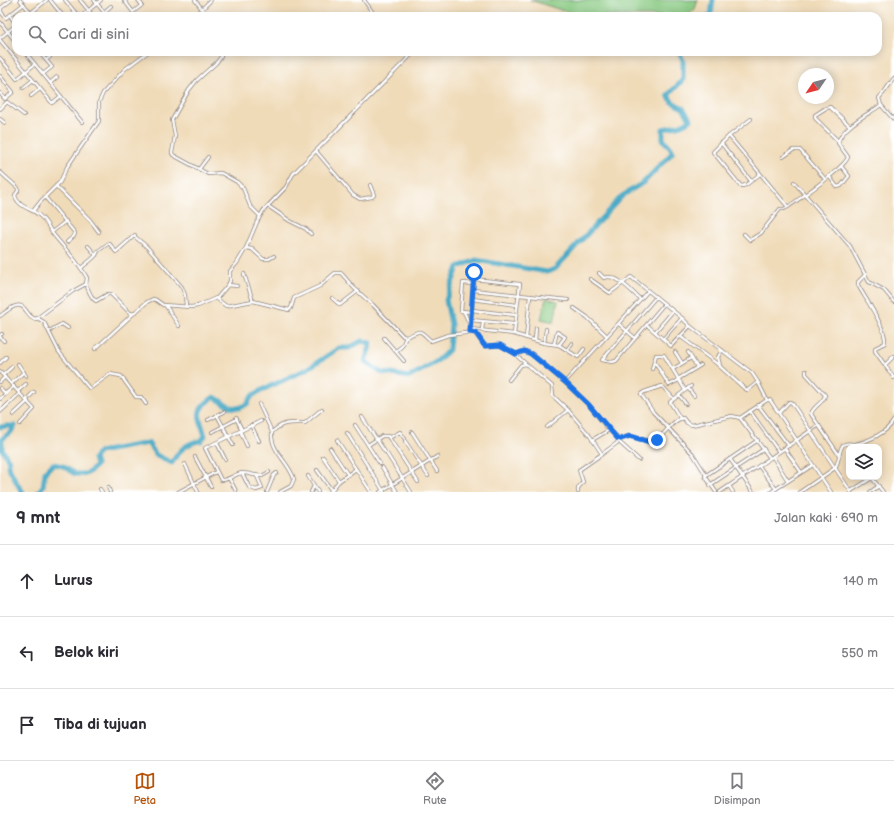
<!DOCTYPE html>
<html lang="id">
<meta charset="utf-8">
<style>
:root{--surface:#fff;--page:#f7f7f7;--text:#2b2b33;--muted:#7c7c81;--line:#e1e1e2;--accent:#b45309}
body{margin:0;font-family:"Balsamiq Sans",sans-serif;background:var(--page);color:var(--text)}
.controls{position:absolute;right:12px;bottom:12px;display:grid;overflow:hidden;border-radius:8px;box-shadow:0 2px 10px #0003}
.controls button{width:36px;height:36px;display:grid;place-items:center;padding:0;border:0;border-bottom:1px solid var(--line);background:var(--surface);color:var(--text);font:20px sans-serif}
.compass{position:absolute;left:798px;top:68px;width:36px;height:36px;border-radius:50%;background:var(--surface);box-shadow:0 2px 10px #0003;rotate:235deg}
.stop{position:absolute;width:12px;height:12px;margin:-9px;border:3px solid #1a73e8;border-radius:50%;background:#fff}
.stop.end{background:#1a73e8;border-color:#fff;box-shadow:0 1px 4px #0008}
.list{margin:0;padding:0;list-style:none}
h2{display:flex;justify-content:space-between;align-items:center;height:52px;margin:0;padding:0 16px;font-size:17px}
h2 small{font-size:13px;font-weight:400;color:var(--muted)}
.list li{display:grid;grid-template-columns:26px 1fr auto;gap:12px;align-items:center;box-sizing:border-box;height:72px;padding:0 16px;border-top:1px solid var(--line)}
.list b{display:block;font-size:15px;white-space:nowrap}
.list em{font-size:13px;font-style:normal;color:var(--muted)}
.icon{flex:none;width:22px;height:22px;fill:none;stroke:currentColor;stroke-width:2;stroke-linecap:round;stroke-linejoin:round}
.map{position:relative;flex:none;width:894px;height:492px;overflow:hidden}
.search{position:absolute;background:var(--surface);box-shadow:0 2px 10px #0003;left:12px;right:12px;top:12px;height:44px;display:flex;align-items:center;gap:10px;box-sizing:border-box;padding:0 14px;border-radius:12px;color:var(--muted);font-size:15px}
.sheet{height:268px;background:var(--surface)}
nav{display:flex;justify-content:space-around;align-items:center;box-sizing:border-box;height:56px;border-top:1px solid var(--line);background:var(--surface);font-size:11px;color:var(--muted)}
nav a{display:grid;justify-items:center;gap:2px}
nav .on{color:var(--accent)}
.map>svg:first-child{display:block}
.green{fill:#88c981;stroke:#55765e}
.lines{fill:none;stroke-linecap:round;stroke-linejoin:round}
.river{stroke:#46a9c5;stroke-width:5}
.street-casing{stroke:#897e7a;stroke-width:4}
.street{stroke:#fff;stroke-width:2.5}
.route{stroke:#1a73e8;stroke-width:5}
</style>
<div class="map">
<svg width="894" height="492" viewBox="0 0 894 492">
<rect width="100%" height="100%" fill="#fff"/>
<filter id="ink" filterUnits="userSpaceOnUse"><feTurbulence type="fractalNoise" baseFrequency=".025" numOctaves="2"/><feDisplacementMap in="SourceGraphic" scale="8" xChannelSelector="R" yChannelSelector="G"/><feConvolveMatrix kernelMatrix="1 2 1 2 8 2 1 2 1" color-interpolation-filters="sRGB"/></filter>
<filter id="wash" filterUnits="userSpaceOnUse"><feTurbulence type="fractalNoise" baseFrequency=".012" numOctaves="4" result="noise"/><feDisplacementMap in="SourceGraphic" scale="16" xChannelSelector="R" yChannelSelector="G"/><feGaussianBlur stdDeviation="0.9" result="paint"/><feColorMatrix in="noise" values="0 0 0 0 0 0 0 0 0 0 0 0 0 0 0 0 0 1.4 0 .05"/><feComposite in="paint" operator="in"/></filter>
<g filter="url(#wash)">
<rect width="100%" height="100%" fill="#f0dbb9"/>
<!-- green -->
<g class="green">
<polygon points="530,0 698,0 695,9 687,16 585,16 573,14"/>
<polygon points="546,298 558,301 554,322 541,319"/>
</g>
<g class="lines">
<!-- river -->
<g class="river">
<polyline points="708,16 711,15 713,0"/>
<path d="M0,427L7,426H15L10,433L2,439V449L9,461L8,467C14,475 16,485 23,492"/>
<path d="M38,492L43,486L45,472L53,464L63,466L75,474H86L93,469L96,465L94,458L99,452L148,443L156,455L172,463C178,451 188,442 201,441L205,436C199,415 193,411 214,397L231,407L239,408L247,404L252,396L260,391L307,369L339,348H349L362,341L371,343L365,361L380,372L409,377L436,362L449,350L451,324L446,300L458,267L476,260L547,272L555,269L622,196L644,182L673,152L663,139V129L681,125L691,120L683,108L672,102L668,95L683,80V60L679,52"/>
</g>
</g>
</g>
<g filter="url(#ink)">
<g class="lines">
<!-- street casing -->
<g class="street-casing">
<g id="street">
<polyline points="11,0 1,8 1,12 6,18 24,4"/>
<polyline points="20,0 31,13"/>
<polyline points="50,0 63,16"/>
<polyline points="65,0 78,16"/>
<polyline points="80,0 93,16"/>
<polyline points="94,0 107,16"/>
<polyline points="124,0 133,12 142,5 138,0"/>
<polyline points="364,0 375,16"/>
<polyline points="104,12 111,6"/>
<polyline points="27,16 47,0"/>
<polyline points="82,16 101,0"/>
<polyline points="116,16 118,15"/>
<polyline points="195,16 202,9 195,0"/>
<polyline points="207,16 202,9 211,0"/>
<polyline points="11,17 16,24"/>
<polyline points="0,22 16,42"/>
<polyline points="0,38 16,25"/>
<polyline points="0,40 52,103 61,96"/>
<polyline points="25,52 82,122"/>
<polyline points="39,52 52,67 43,74"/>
<polyline points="221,52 221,57 216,63 197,80 189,90 172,120 175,136 172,153 173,155 208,174 221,173 237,182 243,188 250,206 260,216"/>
<polyline points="0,58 17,79 35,64"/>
<polyline points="46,60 50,57"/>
<polyline points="0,76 13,92 5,99 0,93"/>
<polyline points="894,78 885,91 879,98 881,105 894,120"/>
<polyline points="50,83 57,77"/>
<polyline points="23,88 33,80"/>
<polyline points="31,96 40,89"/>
<polyline points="0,109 7,102 24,115"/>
<polyline points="0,119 5,123"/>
<polyline points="751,119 729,136 713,152 740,185 742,186 746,185 760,174"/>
<polyline points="729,136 788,207"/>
<polyline points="838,141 815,118 815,115 826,108 830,107 850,126"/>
<polyline points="721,143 751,181"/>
<polyline points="316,151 353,195 360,199 372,197 374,195 370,185"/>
<polyline points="783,157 793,150 800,150 825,179"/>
<polyline points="199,169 208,157"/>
<path d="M0,172L18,188V191L15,195C17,207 33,209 40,216C46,221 49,228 53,234C64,248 79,262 87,278L86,284"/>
<polyline points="829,176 837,187 841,186 849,176 841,166"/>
<polyline points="794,182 850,246 869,282 884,290 894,302"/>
<polyline points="56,186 90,220 99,232"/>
<polyline points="45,197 75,233 74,236 67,242"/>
<polyline points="268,206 290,221 306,229 311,234"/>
<polyline points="33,211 41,201 60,182 67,167 99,121 99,102 103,93 125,69 148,52"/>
<polyline points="52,232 66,221"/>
<path d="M744,234L750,240L761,233L780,209H784L788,207C800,198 845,168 848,157L838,143C841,127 869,114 881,105"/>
<polyline points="134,236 147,247 182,287 185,295 186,306"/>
<polyline points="88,246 96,255 98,251 109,243 116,252 135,235"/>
<polyline points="246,248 252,249 263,259 269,259 274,256"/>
<polyline points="81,268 92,259 96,255"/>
<path d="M599,273L604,278C615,272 632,292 640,299"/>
<polyline points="244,274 253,301"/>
<path d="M865,275L858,282V285C865,298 887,329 885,343L875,348V351L894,378"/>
<polyline points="474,279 520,284 514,334"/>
<polyline points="590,279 610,293 631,277 682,318 690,326 752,373 758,382 767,400"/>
<polyline points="228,285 230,281 230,271 237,263 246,248 257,222 263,211 286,187 293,174 414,52"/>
<polyline points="473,290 568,300"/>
<polyline points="656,297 602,360 612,362 616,361 664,304"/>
<polyline points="217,298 228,285 237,286"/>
<polyline points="332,298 340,305 358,291"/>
<polyline points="472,299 517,305"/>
<polyline points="166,306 179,326"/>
<polyline points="574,308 587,317 607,336"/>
<polyline points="472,310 515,315"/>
<polyline points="464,312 470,325"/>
<polyline points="472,312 461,311 463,283 474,284"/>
<path d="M0,316C4,313 9,309 13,307C26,300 26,318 36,319L73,291L86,284C89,291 90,297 96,301L108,294H111L130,313L133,314L147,302L153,299L156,300L163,305L191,307L198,306L216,298L226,306L253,301L289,310L291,308L294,298L320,286L335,273H341L354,288L373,305L403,336L406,337C423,330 418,329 431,341L448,335L474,332L485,346L500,345L516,354L526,351L531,353L565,382L589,405L609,430L620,439L629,436L653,442C664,437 672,419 683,418L687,423L692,425L732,416L740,418L767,400H770L831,492"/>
<polyline points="37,318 44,322 59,352 89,388 91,388 110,374 121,376 136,397 141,397 146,404"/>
<polyline points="471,320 514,324"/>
<polyline points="619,324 635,338"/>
<polyline points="647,325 671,346 690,326"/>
<polyline points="470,329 514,334 544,343 559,345 578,357 584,349"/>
<polyline points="470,329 474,272"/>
<polyline points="482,330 483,322"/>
<polyline points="49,331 62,324 68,328"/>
<polyline points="655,332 673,311"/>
<polyline points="0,335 2,334"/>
<polyline points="0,337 4,341"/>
<polyline points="681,337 716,363 745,389 748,390 758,382"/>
<polyline points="384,338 404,361"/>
<polyline points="526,338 530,296"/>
<polyline points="663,339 682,318"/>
<polyline points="535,340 536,328"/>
<polyline points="544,343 546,329"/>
<polyline points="554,344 557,332 565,337 559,345"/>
<polyline points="95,349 133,314"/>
<polyline points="567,350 572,343"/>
<polyline points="396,351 402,346 406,337"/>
<polyline points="675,352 682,363"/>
<polyline points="688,352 697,367"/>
<polyline points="516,354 518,357 525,363"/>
<polyline points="654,361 669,385 679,380"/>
<polyline points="0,363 6,357"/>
<polyline points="18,364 26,376"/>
<polyline points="885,365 894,356"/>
<polyline points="720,366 718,357 722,350"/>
<polyline points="652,369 656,355 664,355 685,390"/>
<polyline points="673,369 691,358"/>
<path d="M806,371V374L825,395C824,403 813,406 811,414L839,455"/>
<polyline points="0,372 34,409 20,424"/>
<polyline points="3,375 12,367"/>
<polyline points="678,379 701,365"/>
<polyline points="509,380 521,365 526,364 552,386 553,396 568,410 590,436 602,454 617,443 619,439"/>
<polyline points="0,382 5,377"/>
<polyline points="565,382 648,291"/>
<polyline points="11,384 24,372"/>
<polyline points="0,388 6,394"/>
<polyline points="688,388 694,396"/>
<polyline points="18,391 26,384"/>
<polyline points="679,395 686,404"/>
<polyline points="0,399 14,386"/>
<polyline points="674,399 662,386 644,392 641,394 653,412 693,454 706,475"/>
<polyline points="26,400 34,392"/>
<polyline points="259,404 272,432"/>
<polyline points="758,405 789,446"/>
<polyline points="750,411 779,452"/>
<polyline points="0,412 20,393"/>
<polyline points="779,413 789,402 790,402 792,403 851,492"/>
<polyline points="13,415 28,401"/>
<polyline points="217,415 233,445"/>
<polyline points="362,417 385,452"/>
<polyline points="236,418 242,430"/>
<polyline points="680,418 670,402 691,386"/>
<polyline points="740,418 770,458"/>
<polyline points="208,420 224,412"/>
<path d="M261,421L205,448L221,480C228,481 234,474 242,473C249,473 255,476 262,476L269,472"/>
<polyline points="251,425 259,441"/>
<polyline points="355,425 380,464"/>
<polyline points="547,427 568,410"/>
<polyline points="240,431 247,446"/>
<polyline points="212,432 237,419"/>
<polyline points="412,432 437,471"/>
<polyline points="347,433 384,492"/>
<polyline points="389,438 400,432 405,439"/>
<polyline points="337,440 371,492"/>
<polyline points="592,440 609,430"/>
<polyline points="405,441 428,476"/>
<polyline points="618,441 639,460"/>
<polyline points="217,443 225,459"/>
<polyline points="368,445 382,436 388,436 418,482"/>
<polyline points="330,448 348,475"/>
<polyline points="785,449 801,472"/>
<polyline points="387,454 411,492"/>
<polyline points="195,457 211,487"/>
<polyline points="323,457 339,481"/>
<polyline points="773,457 788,481"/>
<polyline points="730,459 753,492"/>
<polyline points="185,464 198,492"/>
<polyline points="759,466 776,489"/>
<polyline points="382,467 397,492"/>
<polyline points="317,470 332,491"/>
<polyline points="242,473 249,487 256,490 262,488 257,476"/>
<polyline points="308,476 318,492"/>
<polyline points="229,478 236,491"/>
<polyline points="710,485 764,449"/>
<polyline points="729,486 733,492"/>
<polyline points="108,487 110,492"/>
<polyline points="100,489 102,492"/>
<polyline points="851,491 872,478 883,492"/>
<polyline points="178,492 216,472"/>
<polyline points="267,492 274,475 277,473"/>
<path d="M280,492L291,486L294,479C289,462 270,451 272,432C284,421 290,423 305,423L322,409"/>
<polyline points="311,492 314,486"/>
<polyline points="330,492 339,481 356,469"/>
<polyline points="380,492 438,456"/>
<polyline points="578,492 578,488 583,482 579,470 602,454"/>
<polyline points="716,492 705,476 758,440"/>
<polyline points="720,492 819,425"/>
<polyline points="771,492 813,465"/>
<path d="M800,492L835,468C840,460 839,449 843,445C847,442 850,444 855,444C869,441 887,433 894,420"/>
<polyline points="870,492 879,486"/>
</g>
</g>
<!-- street -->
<use href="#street" class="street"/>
</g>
</g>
<g class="lines" filter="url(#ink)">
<!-- route -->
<polyline class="route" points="474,272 470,332 476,333 484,345 485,346 500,345 516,354 524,351 531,354 565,382 589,405 617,438 621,439 630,436 650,442 657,440"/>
</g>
</svg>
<div class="controls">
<button><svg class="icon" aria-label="layers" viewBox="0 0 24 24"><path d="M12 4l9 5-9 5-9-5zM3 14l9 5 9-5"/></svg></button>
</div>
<svg class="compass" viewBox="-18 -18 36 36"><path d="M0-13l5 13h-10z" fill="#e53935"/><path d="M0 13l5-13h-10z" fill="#7c7c81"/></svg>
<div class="stop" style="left:474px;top:272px"></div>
<div class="stop end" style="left:657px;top:440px"></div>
<div class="search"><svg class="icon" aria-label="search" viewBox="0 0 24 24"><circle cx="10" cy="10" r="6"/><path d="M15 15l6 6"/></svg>Cari di sini</div>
</div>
<section class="sheet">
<h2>9 mnt<small>Jalan kaki · 690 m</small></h2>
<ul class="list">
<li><svg class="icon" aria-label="ahead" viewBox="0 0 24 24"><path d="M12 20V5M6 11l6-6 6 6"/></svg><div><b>Lurus</b></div><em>140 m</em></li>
<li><svg class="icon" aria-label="left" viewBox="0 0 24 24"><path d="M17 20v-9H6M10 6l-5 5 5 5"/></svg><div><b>Belok kiri</b></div><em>550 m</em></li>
<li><svg class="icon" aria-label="arrive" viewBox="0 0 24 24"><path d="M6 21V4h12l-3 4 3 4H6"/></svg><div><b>Tiba di tujuan</b></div></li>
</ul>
</section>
<nav>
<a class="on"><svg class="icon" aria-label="map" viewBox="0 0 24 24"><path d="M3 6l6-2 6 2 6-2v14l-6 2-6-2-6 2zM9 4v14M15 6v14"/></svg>Peta</a>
<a><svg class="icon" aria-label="directions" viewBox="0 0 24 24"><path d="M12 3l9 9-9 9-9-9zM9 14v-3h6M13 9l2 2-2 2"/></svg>Rute</a>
<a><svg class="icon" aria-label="saved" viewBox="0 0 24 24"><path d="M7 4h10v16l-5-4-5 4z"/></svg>Disimpan</a>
</nav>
